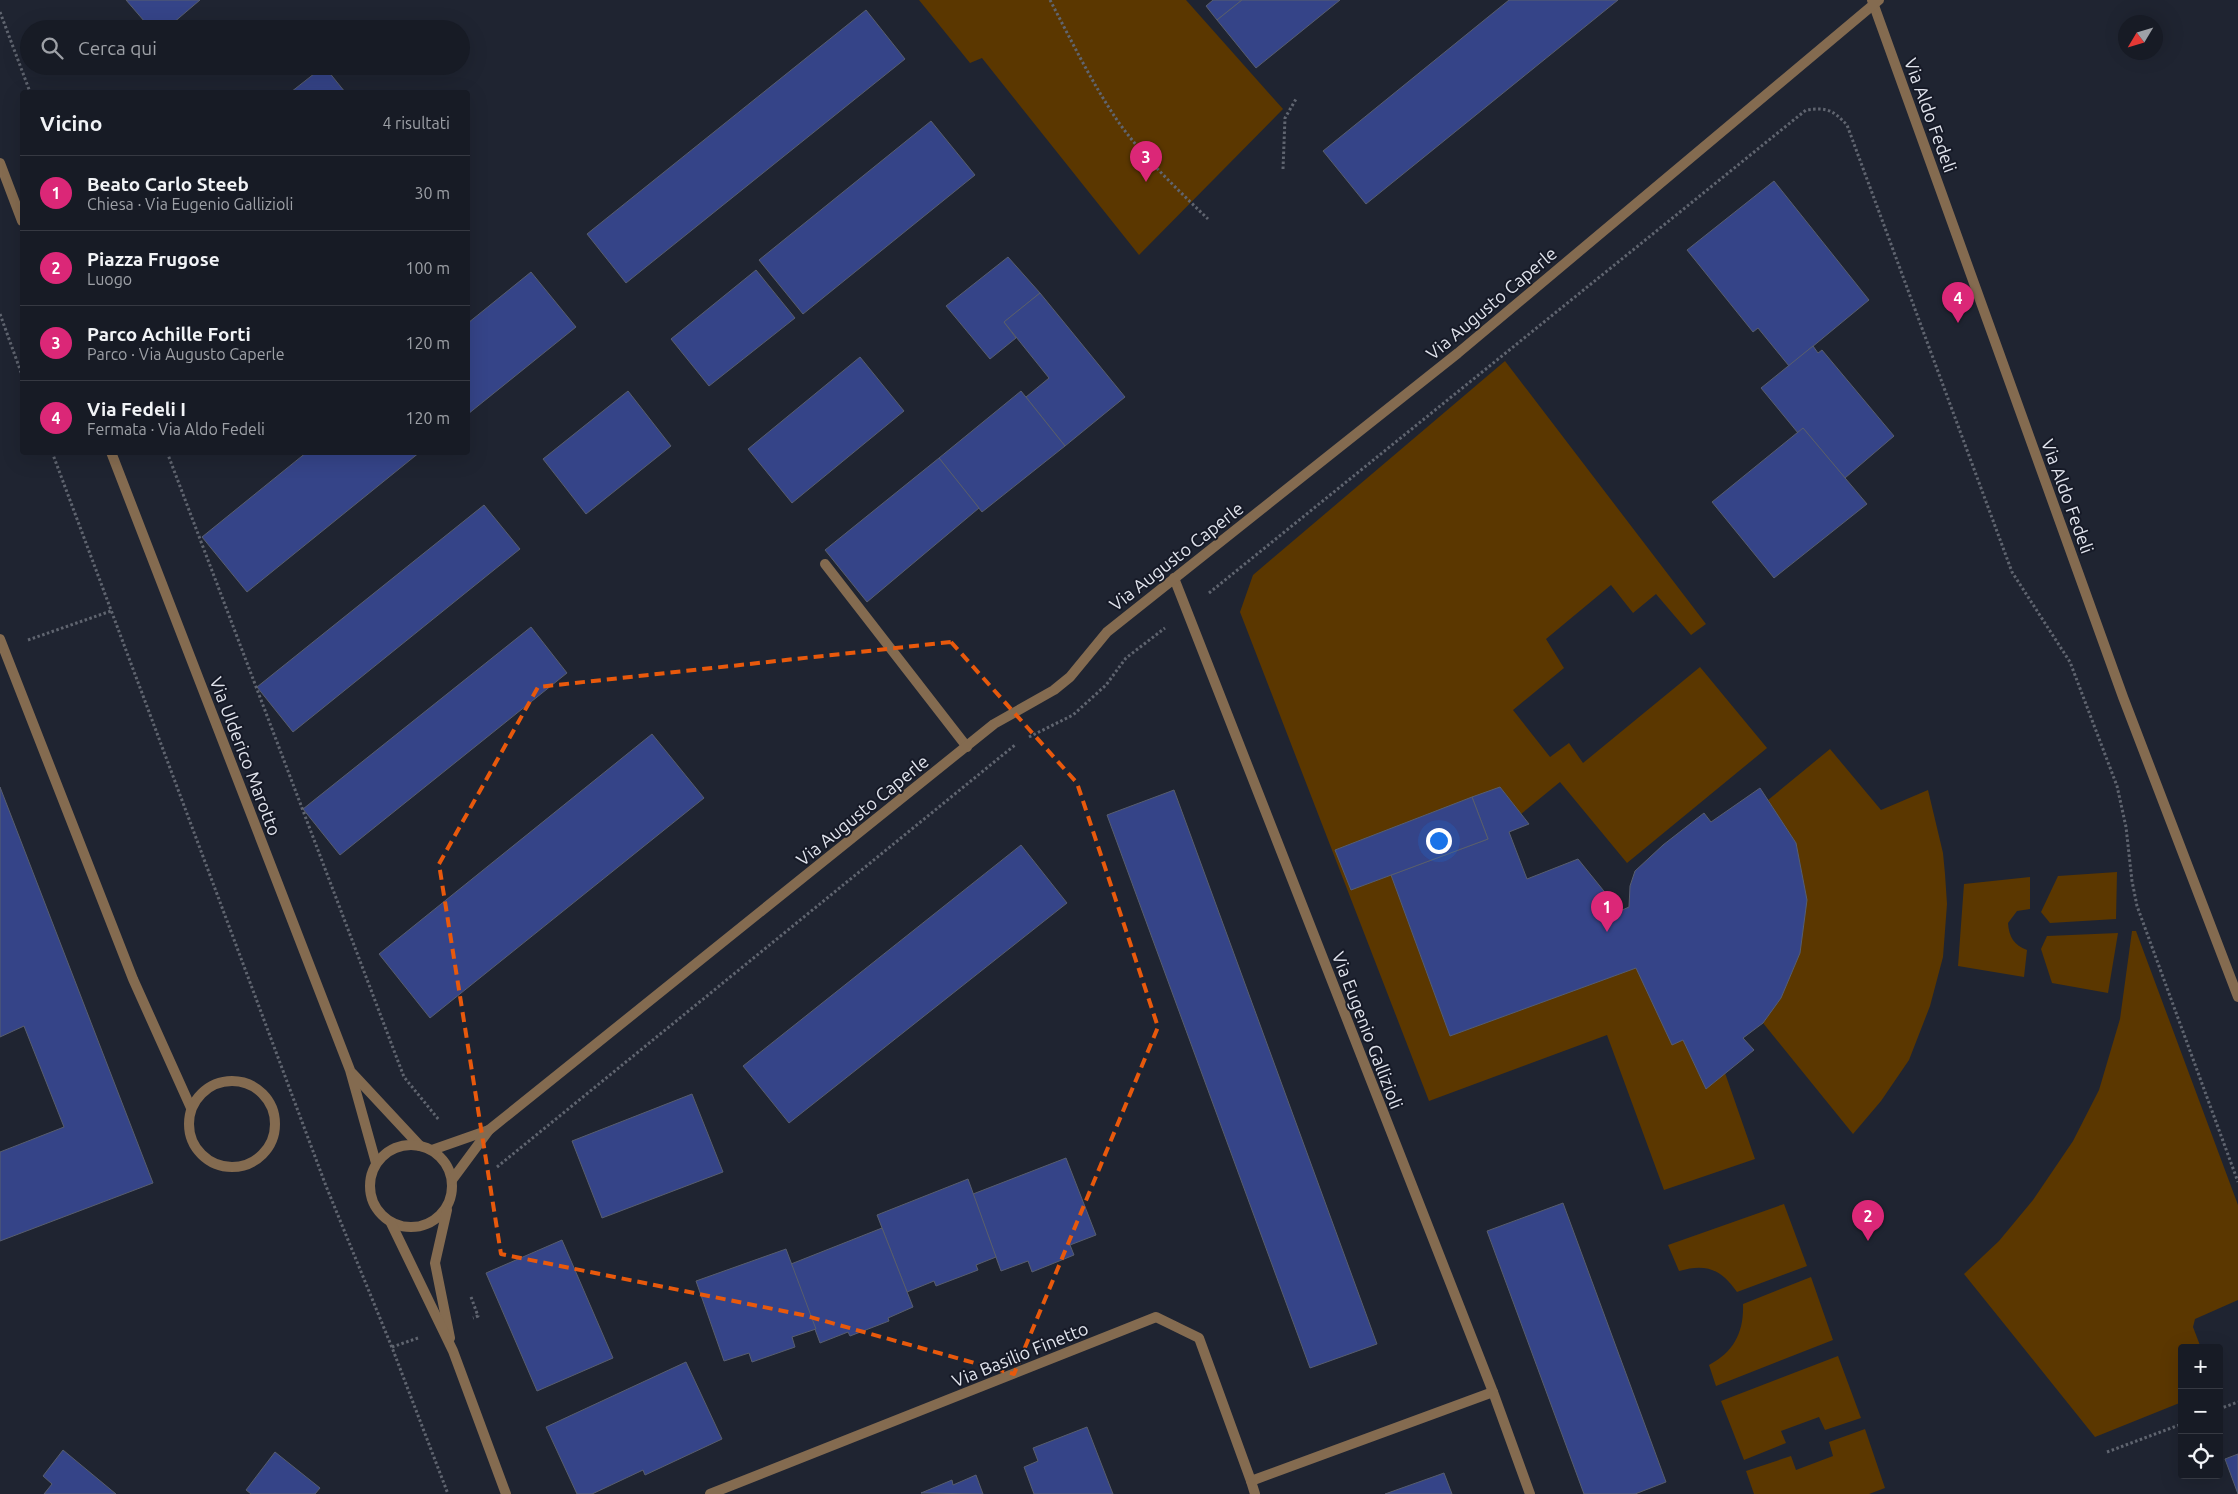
<!DOCTYPE html>
<html lang="it">
<meta charset="utf-8">
<style>
:root{--surface:#171b25;--page:#242832;--text:#f1f3f6;--muted:#9ea1a7;--line:#363942;--accent:#db2777}
body{margin:0;font-family:Ubuntu,sans-serif;background:var(--page);color:var(--text)}
.controls{position:absolute;right:15px;bottom:15px;display:grid;overflow:hidden;border-radius:5px;box-shadow:0 5px 20px #0002}
.controls button{width:45px;height:45px;display:grid;place-items:center;padding:0;border:0;border-bottom:1px solid var(--line);background:var(--surface);color:var(--text);font:25px sans-serif}
.compass{position:absolute;left:2118px;top:15px;width:45px;height:45px;border-radius:50%;background:var(--surface);box-shadow:0 5px 20px #0002;rotate:232deg}
.you{position:absolute;left:1438px;top:840px;width:18px;height:18px;margin:-12px;border:4px solid #fff;border-radius:50%;background:#1a73e8;box-shadow:0 0 0 8px #1a73e833}
.badge{display:grid;place-items:center;width:32px;height:32px;border-radius:50%;background:var(--accent);color:#fff;font-size:16px;font-weight:700}
.pin{position:absolute;translate:-50% -41px;filter:drop-shadow(0 1px 2px #0008)}
.pin::after{content:'';position:absolute;top:26px;width:18px;height:15px;background:inherit;clip-path:polygon(0 0,100% 0,50% 100%)}
.list{margin:0;padding:0;list-style:none}
h2{display:flex;justify-content:space-between;align-items:center;height:65px;margin:0;padding:0 20px;font-size:21px}
h2 small{font-size:16px;font-weight:400;color:var(--muted)}
.list li{display:grid;grid-template-columns:32px 1fr auto;gap:15px;align-items:center;box-sizing:border-box;height:75px;padding:0 20px;border-top:1px solid var(--line)}
.list b{display:block;font-size:19px;white-space:nowrap}
.list p{margin:0;font-size:16px;white-space:nowrap;color:var(--muted)}
.list em{font-size:16px;font-style:normal;color:var(--muted)}
.icon{flex:none;width:28px;height:28px;fill:none;stroke:currentColor;stroke-width:2;stroke-linecap:round;stroke-linejoin:round}
.map{position:relative;flex:none;width:2238px;height:1494px;overflow:hidden}
.search{position:absolute;background:var(--surface);box-shadow:0 5px 20px #0002;left:20px;top:20px;width:450px;height:55px;display:flex;align-items:center;gap:12px;box-sizing:border-box;padding:0 18px;border-radius:28px;color:var(--muted);font-size:19px}
.panel{position:absolute;background:var(--surface);box-shadow:0 5px 20px #0002;left:20px;top:90px;width:450px;height:365px;border-radius:5px}
.map>svg:first-child{display:block}
.green{fill:#5b3700}
.building{fill:#354488;stroke:#585e6e}
.lines{fill:none;stroke-linecap:round;stroke-linejoin:round}
.path{stroke:#606570;stroke-width:3;stroke-dasharray:2.5 2.5;stroke-linecap:butt}
.service{stroke:#846b50;stroke-width:10}
.minor{stroke:#846b50;stroke-width:10}
.marked{fill:none;stroke:#e8590c;stroke-width:4;stroke-dasharray:10 6;stroke-linejoin:round}
.labels{text-anchor:middle;dominant-baseline:central;stroke-width:4;stroke-linejoin:round;paint-order:stroke}
.street-label{font-size:18px;fill:#e1e4ed;stroke:#161a27}
</style>
<div class="map">
<svg width="2238" height="1494" viewBox="0 0 2238 1494">
<rect width="100%" height="100%" fill="#1f2431"/>
<!-- green -->
<g class="green">
<polygon points="919,0 1186,0 1283,109 1139,255 982,58 970,63"/>
<polygon points="1505,361 1706,624 1691,635 1656,594 1633,613 1611,585 1546,639 1564,668 1513,710 1550,757 1569,743 1583,763 1700,667 1767,748 1627,863 1560,782 1521,814 1500,787 1335,850 1351,890 1391,875 1450,1036 1636,968 1683,1040 1706,1089 1725,1073 1755,1159 1664,1190 1607,1035 1429,1101 1240,612 1253,575"/>
<polygon points="1830,749 1881,810 1928,790 1943,853 1945,874 1947,904 1943,957 1930,1006 1909,1060 1881,1101 1853,1134 1763,1023 1781,998 1800,953 1807,900 1796,843 1768,800"/>
<polygon points="2117,872 2116,919 2050,923 2041,912 2058,876"/>
<path d="M2030,877V909L2017,911L2008,923C2009,937 2014,945 2027,950L2024,977L1958,966L1964,884Z"/>
<polygon points="2132,931 2136,931 2238,1205 2238,1300 2195,1319 2193,1327 2201,1348 2182,1348 2182,1402 2095,1437 1964,1274 1999,1241 2033,1200 2073,1141 2099,1090 2120,1019"/>
<polygon points="2118,933 2108,993 2052,983 2041,949 2047,936"/>
<path d="M1784,1204L1807,1266L1737,1292C1721,1269 1706,1263 1679,1271L1668,1245Z"/>
<path d="M1811,1277L1833,1340L1716,1386L1709,1365C1734,1352 1744,1332 1743,1304Z"/>
<polygon points="1838,1356 1861,1418 1825,1430 1819,1417 1781,1431 1786,1443 1744,1460 1721,1401"/>
<polygon points="1865,1429 1885,1488 1869,1494 1754,1494 1746,1471 1791,1456 1796,1470 1833,1456 1829,1442"/>
</g>
<!-- building -->
<g class="building">
<polygon points="126,0 200,0 166,29 151,29"/>
<polygon points="1213,0 1242,0 1217,20 1206,6"/>
<polygon points="1242,0 1340,0 1256,68 1217,20"/>
<polygon points="1509,0 1618,0 1366,204 1323,151"/>
<polygon points="866,10 905,59 626,283 587,234"/>
<polygon points="324,66 345,92 291,92"/>
<polygon points="931,121 975,175 803,314 759,260"/>
<polygon points="1774,181 1869,300 1789,366 1758,328 1753,332 1687,250"/>
<polygon points="1008,257 1040,293 1004,322 1016,338 990,359 946,306"/>
<polygon points="756,270 795,318 709,386 671,339"/>
<polygon points="531,272 576,327 468,414 468,323"/>
<polygon points="1040,293 1125,397 1065,446 1026,397 1049,378 1004,322"/>
<polygon points="1813,346 1818,353 1822,350 1894,436 1845,478 1803,428 1798,433 1761,388"/>
<polygon points="860,357 904,411 792,503 748,449"/>
<polygon points="628,391 671,446 586,514 543,459"/>
<polygon points="1021,391 1065,446 982,512 939,458"/>
<polygon points="1803,428 1867,504 1774,578 1712,502"/>
<polygon points="307,452 420,452 247,592 202,537"/>
<polygon points="939,458 979,508 867,602 825,550"/>
<polygon points="484,505 520,549 293,732 257,687"/>
<polygon points="531,627 567,673 340,855 303,809"/>
<polygon points="652,734 704,798 430,1018 379,954"/>
<polygon points="0,787 153,1183 0,1241 0,1152 64,1127 24,1026 0,1037"/>
<polygon points="1500,787 1529,824 1509,832 1527,879 1578,859 1620,911 1629,907 1630,886 1635,871 1663,845 1704,813 1711,822 1760,788 1796,843 1807,900 1800,953 1781,998 1763,1023 1743,1038 1754,1050 1706,1089 1683,1040 1672,1045 1636,968 1450,1036 1391,875 1488,839 1472,797"/>
<polygon points="1174,790 1377,1344 1310,1368 1107,815"/>
<polygon points="1472,797 1488,839 1351,890 1335,850"/>
<polygon points="1021,845 1067,903 789,1123 743,1066"/>
<polygon points="692,1094 723,1172 602,1218 572,1141"/>
<polygon points="1066,1158 1096,1235 1070,1245 1074,1255 1032,1272 1028,1261 1001,1271 973,1194"/>
<polygon points="968,1179 996,1257 976,1265 978,1270 936,1286 934,1281 907,1292 877,1215"/>
<polygon points="1563,1203 1666,1482 1635,1494 1584,1494 1487,1231"/>
<polygon points="882,1228 913,1307 888,1318 889,1321 850,1336 848,1332 820,1343 791,1264"/>
<polygon points="562,1240 613,1358 537,1391 486,1273"/>
<polygon points="786,1249 816,1329 792,1337 795,1347 752,1362 749,1353 724,1361 696,1281"/>
<polygon points="686,1362 722,1439 645,1475 643,1470 592,1494 577,1494 546,1427"/>
<polygon points="1087,1427 1113,1494 1034,1494 1024,1467 1038,1461 1033,1448"/>
<polygon points="63,1450 116,1494 44,1494 52,1484 43,1476"/>
<polygon points="275,1452 320,1488 315,1494 251,1494 246,1490"/>
<polygon points="2238,1454 2238,1494 2225,1459"/>
<polygon points="1444,1473 1452,1494 1385,1494"/>
<polygon points="976,1475 983,1494 921,1493 952,1480 953,1485"/>
</g>
<g class="lines">
<!-- path -->
<g class="path">
<path d="M1050,0C1071,40 1092,83 1117,120C1143,157 1176,188 1208,219"/>
<polyline points="0,12 30,92"/>
<polyline points="1283,169 1285,118 1296,99"/>
<polyline points="0,314 22,375"/>
<polyline points="52,452 326,1186 393,1350 448,1494"/>
<polyline points="167,452 404,1077 439,1120"/>
<path d="M1209,593L1806,110C1827,107 1833,110 1847,125L2012,572L2070,662L2117,786L2126,827L2132,881L2137,906L2238,1182"/>
<polyline points="28,640 111,611"/>
<polyline points="1029,737 1073,715 1106,685 1126,658 1165,628"/>
<polyline points="497,1167 1015,745"/>
<polyline points="471,1297 478,1316 473,1318"/>
<polyline points="392,1347 418,1338"/>
<polyline points="2219,1409 2238,1402"/>
<polyline points="2107,1452 2182,1424"/>
</g>
<!-- service -->
<g class="service">
<polyline points="825,564 967,747"/>
<polyline points="0,639 133,979 191,1108"/>
<circle cx="232" cy="1124" r="43"/>
</g>
<!-- minor -->
<g class="minor">
<polyline points="1872,0 2123,697 2238,997"/>
<polyline points="0,163 22,221"/>
<polyline points="111,452 350,1070 376,1163"/>
<polyline points="1174,578 1493,1392 1530,1494"/>
<polyline points="352,1073 420,1146"/>
<circle cx="411" cy="1186" r="41"/>
<polyline points="432,1150 489,1130"/>
<polyline points="452,1180 489,1130 994,724 1054,690 1070,677 1107,632 1458,353 1879,0"/>
<polyline points="447,1210 435,1263 450,1338"/>
<polyline points="391,1223 453,1351 506,1494"/>
<polyline points="710,1494 1156,1317 1199,1338 1251,1481"/>
<polyline points="1255,1494 1251,1481 1493,1392"/>
</g>
</g>
<!-- marked area -->
<path class="marked" d="M951,642L1077,783L1158,1027L1014,1374L803,1315L501,1254L439,864L538,687Z"/>
<g class="labels">
<!-- street labels -->
<g class="street-label">
<text transform="translate(1931 115) rotate(70)">Via Aldo Fedeli</text>
<text transform="translate(1491 303) rotate(-40)">Via Augusto Caperle</text>
<text transform="translate(2068 496) rotate(70)">Via Aldo Fedeli</text>
<text transform="translate(1176 556) rotate(-38)">Via Augusto Caperle</text>
<text transform="translate(246 756) rotate(69)">Via Ulderico Marotto</text>
<text transform="translate(862 810) rotate(-39)">Via Augusto Caperle</text>
<text transform="translate(1368 1030) rotate(69)">Via Eugenio Gallizioli</text>
<text transform="translate(1020 1354) rotate(-22)">Via Basilio Finetto</text>
</g>
</g>
</svg>
<div class="controls">
<button>+</button>
<button>−</button>
<button><svg class="icon" aria-label="locate" viewBox="0 0 24 24"><circle cx="12" cy="12" r="6"/><path d="M12 2v4M12 18v4M2 12h4M18 12h4"/></svg></button>
</div>
<svg class="compass" viewBox="-18 -18 36 36"><path d="M0-13l5 13h-10z" fill="#e53935"/><path d="M0 13l5-13h-10z" fill="#9ea1a7"/></svg>
<div class="you"></div>
<div class="pin badge" style="left:1607px;top:932px">1</div>
<div class="pin badge" style="left:1868px;top:1241px">2</div>
<div class="pin badge" style="left:1146px;top:182px">3</div>
<div class="pin badge" style="left:1958px;top:323px">4</div>
<div class="search"><svg class="icon" aria-label="search" viewBox="0 0 24 24"><circle cx="10" cy="10" r="6"/><path d="M15 15l6 6"/></svg>Cerca qui</div>
<section class="panel">
<h2>Vicino<small>4 risultati</small></h2>
<ul class="list">
<li><span class="badge">1</span><div><b>Beato Carlo Steeb</b><p>Chiesa · Via Eugenio Gallizioli</p></div><em>30 m</em></li>
<li><span class="badge">2</span><div><b>Piazza Frugose</b><p>Luogo</p></div><em>100 m</em></li>
<li><span class="badge">3</span><div><b>Parco Achille Forti</b><p>Parco · Via Augusto Caperle</p></div><em>120 m</em></li>
<li><span class="badge">4</span><div><b>Via Fedeli I</b><p>Fermata · Via Aldo Fedeli</p></div><em>120 m</em></li>
</ul>
</section>
</div>
